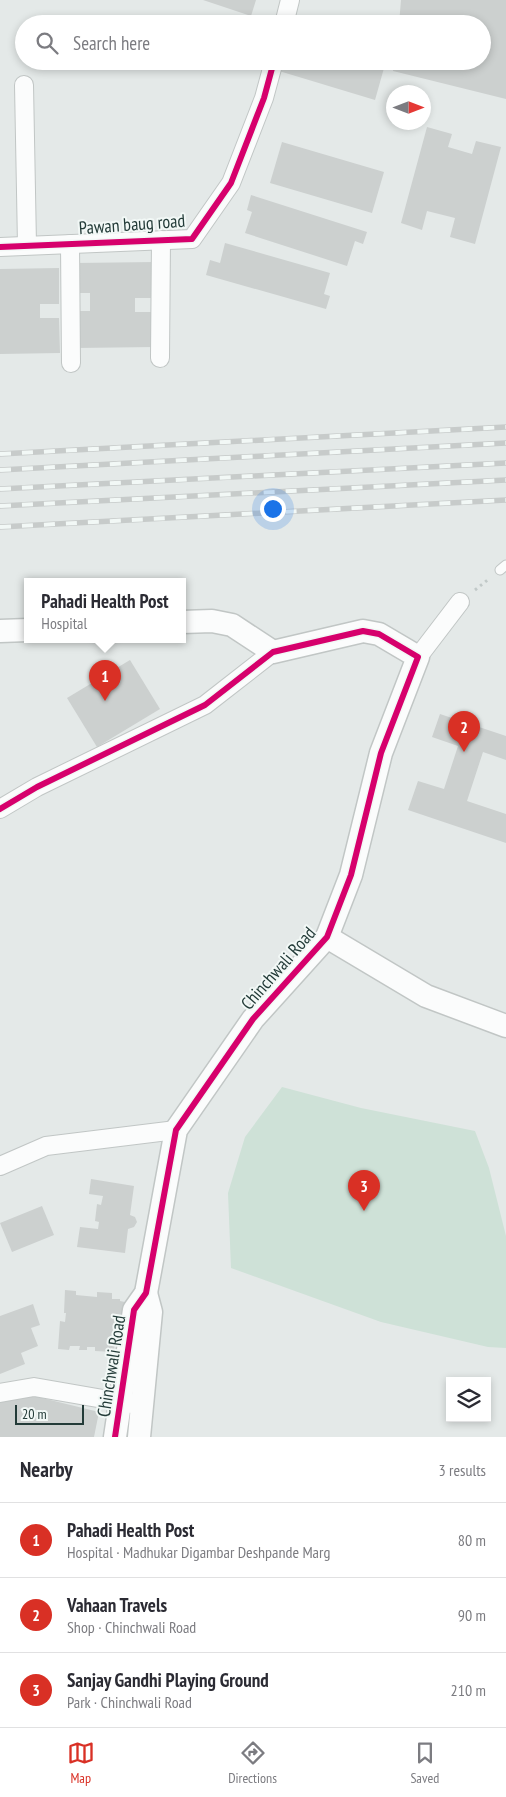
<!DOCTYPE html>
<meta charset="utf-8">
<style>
:root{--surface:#fff;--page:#f2f2f3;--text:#2b2b33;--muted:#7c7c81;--line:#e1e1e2;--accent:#d93025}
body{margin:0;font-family:"PT Sans Narrow",sans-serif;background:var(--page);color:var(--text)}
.controls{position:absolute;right:15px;bottom:15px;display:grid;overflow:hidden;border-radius:0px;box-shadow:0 2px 8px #0003}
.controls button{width:45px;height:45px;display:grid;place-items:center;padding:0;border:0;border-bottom:1px solid var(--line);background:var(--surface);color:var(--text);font:25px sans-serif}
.compass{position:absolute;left:386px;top:85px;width:45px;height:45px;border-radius:50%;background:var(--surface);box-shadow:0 2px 8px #0003;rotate:90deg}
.scale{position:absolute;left:15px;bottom:12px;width:69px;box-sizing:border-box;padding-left:5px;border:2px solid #233b38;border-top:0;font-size:14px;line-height:18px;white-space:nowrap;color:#233b38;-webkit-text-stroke:4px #f2f8f6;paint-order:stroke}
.you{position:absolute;left:272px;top:508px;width:18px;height:18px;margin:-12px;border:4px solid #fff;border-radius:50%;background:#1a73e8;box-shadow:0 0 0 8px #1a73e833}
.badge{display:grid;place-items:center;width:32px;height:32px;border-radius:50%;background:var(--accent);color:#fff;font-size:16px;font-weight:700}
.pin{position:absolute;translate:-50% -41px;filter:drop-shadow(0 1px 2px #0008)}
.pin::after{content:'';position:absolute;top:26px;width:18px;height:15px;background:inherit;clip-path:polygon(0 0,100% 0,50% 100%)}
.popup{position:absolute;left:24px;top:578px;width:162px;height:65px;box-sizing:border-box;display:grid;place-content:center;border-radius:0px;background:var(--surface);filter:drop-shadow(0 1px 4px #0005);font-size:16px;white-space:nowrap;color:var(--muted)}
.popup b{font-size:19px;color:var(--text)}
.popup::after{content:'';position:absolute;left:50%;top:100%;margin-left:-10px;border:10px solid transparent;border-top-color:var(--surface)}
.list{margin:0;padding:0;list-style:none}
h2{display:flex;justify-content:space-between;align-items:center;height:65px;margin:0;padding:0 20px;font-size:21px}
h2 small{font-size:16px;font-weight:400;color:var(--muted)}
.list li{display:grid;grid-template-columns:32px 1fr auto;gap:15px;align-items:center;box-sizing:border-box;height:75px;padding:0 20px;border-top:1px solid var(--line)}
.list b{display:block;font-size:19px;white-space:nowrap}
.list p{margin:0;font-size:16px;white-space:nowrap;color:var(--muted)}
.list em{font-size:16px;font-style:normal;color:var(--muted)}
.icon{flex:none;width:28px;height:28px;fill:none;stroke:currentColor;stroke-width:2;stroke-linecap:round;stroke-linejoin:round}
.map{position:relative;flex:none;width:506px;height:1437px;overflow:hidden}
.search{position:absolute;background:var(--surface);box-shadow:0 2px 8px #0003;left:15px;right:15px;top:15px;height:55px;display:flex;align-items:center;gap:12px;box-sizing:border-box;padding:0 18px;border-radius:28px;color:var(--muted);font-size:19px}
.sheet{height:290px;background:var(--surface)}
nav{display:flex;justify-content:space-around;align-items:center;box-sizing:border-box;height:70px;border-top:1px solid var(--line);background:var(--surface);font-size:14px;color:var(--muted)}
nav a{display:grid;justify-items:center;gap:2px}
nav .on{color:var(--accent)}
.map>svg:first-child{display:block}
.green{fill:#cee1d7}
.building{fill:#ccd0cf}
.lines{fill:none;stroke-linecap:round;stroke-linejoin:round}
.service-casing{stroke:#c1c6c5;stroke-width:11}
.minor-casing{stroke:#c1c6c5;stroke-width:20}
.tertiary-casing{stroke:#c1c6c5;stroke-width:25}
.path{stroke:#c1c9c8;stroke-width:3;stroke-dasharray:2.5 4;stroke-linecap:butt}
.service{stroke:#fbfcfc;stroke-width:9}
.minor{stroke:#fbfcfc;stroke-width:18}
.tertiary{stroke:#fbfcfc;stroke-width:22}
.rail-casing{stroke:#c7cbca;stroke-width:5.5}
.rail{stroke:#f2f8f6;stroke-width:4;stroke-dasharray:11;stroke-linecap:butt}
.cycleway-casing{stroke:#f2f8f6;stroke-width:9}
.cycleway{stroke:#d6006c;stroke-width:6}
.labels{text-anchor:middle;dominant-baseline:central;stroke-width:4;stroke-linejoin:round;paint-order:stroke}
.street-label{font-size:18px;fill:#233b38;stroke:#f2f8f6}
</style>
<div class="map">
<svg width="506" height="1437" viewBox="0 0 506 1437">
<rect width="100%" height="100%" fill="#e4e9e8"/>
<!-- green -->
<polygon class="green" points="282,1087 361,1108 475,1131 489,1168 506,1236 506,1348 488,1347 381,1322 231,1268 228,1193 245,1137"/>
<!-- building -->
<g class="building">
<polygon points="203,0 256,0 251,16"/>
<polygon points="401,0 506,0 506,99 393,71 394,61 482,61 482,24 399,24"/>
<polygon points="282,61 386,61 375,100 279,71"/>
<polygon points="427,127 452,134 448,147 472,154 476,141 501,147 475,244 450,237 455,218 427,211 422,230 401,223"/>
<polygon points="282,142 384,172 372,213 270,183"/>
<polygon points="251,195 367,232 363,244 355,241 347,266 245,233 252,212 247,210"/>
<polygon points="225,243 330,273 324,294 330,296 326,309 206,275 210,260 220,263"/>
<polygon points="155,262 155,298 135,298 135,312 155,312 155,347 76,348 76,311 90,311 90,293 76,293 75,263"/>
<polygon points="59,268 59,304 40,304 40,318 59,318 60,353 0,354 0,269"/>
<polygon points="130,660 160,709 97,747 67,698"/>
<polygon points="440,714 506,736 506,760 483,752 467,801 506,814 506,843 408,810 418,781 444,789 458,746 432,737"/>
<polygon points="91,1179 134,1186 130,1215 135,1217 137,1222 134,1227 128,1229 125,1253 77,1247 80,1227 98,1229 99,1222 95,1221 97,1204 101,1205 103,1196 89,1194"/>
<polygon points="42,1206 54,1235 12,1252 0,1223"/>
<polygon points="65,1290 76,1291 76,1295 97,1297 97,1292 112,1293 112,1299 120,1299 120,1301 125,1302 125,1312 122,1311 122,1317 117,1317 114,1352 95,1351 95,1347 87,1347 87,1350 79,1350 80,1346 70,1346 69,1350 58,1349 60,1321 65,1322 66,1313 64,1313"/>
<polygon points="33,1304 40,1325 31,1328 38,1346 21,1353 25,1364 0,1374 0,1316"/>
<polygon points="34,1396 99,1412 94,1437 0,1437 0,1401"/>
</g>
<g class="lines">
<!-- service casing -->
<g class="service-casing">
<polyline id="service" points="500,570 506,565"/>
</g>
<!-- minor casing -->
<g class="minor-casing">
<g id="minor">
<polyline points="284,24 290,0"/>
<polyline points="24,85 27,245"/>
<polyline points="70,244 71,363"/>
<polyline points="0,247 192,239 231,183 264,98 274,61"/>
<polyline points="160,358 161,240"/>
<polyline points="418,657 460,602"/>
<polyline points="0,809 37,787 205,705 273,652"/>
<polyline points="0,1166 46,1146 176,1130"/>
<polyline points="0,1393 34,1387 132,1404"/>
</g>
</g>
<!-- tertiary casing -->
<g class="tertiary-casing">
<g id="tertiary">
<polyline points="0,631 28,630"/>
<polyline points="327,937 426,996 506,1026"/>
<polyline points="115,1437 134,1310 146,1293 176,1130 253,1019 327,937 351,875 381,753 418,657 379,634 363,631 273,652 232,625 212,621 182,622"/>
<polyline points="139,1437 151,1312 146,1293"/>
</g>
</g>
<!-- path -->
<polyline class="path" points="475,590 490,578"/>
<!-- service -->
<use href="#service" class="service"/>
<!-- minor -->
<use href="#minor" class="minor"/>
<!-- tertiary -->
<use href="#tertiary" class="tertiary"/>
<!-- rail casing -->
<g class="rail-casing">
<g id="rail">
<polyline points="0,454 506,427"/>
<polyline points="0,470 506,443"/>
<polyline points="0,489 506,463"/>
<polyline points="0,506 506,480"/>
<polyline points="0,527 506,500"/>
</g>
</g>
<!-- rail -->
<use href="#rail" class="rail"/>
<!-- cycleway casing -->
<g class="cycleway-casing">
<g id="cycleway">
<polyline points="0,247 192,239 231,183 264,98 274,61"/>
<polyline points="0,809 37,787 205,705 273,652 363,631 379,634 418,657 381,753 351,875 327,937 253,1019 176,1130 146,1293 134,1310 115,1437"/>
</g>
</g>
<!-- cycleway -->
<use href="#cycleway" class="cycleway"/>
</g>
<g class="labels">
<!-- street labels -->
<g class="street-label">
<text transform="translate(132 224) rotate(-4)">Pawan baug road</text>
<text transform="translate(278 968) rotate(-49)">Chinchwali Road</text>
<text transform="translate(111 1366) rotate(-81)">Chinchwali Road</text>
</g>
</g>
</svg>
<div class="controls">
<button><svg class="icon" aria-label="layers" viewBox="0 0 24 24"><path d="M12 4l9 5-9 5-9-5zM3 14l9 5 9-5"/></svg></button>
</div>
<svg class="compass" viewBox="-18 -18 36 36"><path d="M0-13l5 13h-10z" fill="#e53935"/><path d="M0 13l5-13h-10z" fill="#7c7c81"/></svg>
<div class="scale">20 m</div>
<div class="you"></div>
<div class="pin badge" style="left:105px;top:701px">1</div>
<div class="popup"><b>Pahadi Health Post</b>Hospital</div>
<div class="pin badge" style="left:464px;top:752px">2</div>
<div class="pin badge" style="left:364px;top:1211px">3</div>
<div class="search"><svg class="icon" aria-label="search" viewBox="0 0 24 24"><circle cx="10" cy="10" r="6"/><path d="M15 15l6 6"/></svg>Search here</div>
</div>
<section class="sheet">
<h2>Nearby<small>3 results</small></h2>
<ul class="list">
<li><span class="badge">1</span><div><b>Pahadi Health Post</b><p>Hospital · Madhukar Digambar Deshpande Marg</p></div><em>80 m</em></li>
<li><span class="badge">2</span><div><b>Vahaan Travels</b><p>Shop · Chinchwali Road</p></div><em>90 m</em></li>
<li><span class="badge">3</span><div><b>Sanjay Gandhi Playing Ground</b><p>Park · Chinchwali Road</p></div><em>210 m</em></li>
</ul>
</section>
<nav>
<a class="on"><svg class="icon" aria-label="map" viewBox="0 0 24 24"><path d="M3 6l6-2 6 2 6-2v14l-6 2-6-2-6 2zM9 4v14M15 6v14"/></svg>Map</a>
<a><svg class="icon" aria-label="directions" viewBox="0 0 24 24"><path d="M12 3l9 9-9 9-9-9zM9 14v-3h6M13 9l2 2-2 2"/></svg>Directions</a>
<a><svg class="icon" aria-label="saved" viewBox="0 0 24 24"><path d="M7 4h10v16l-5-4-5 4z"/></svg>Saved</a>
</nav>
